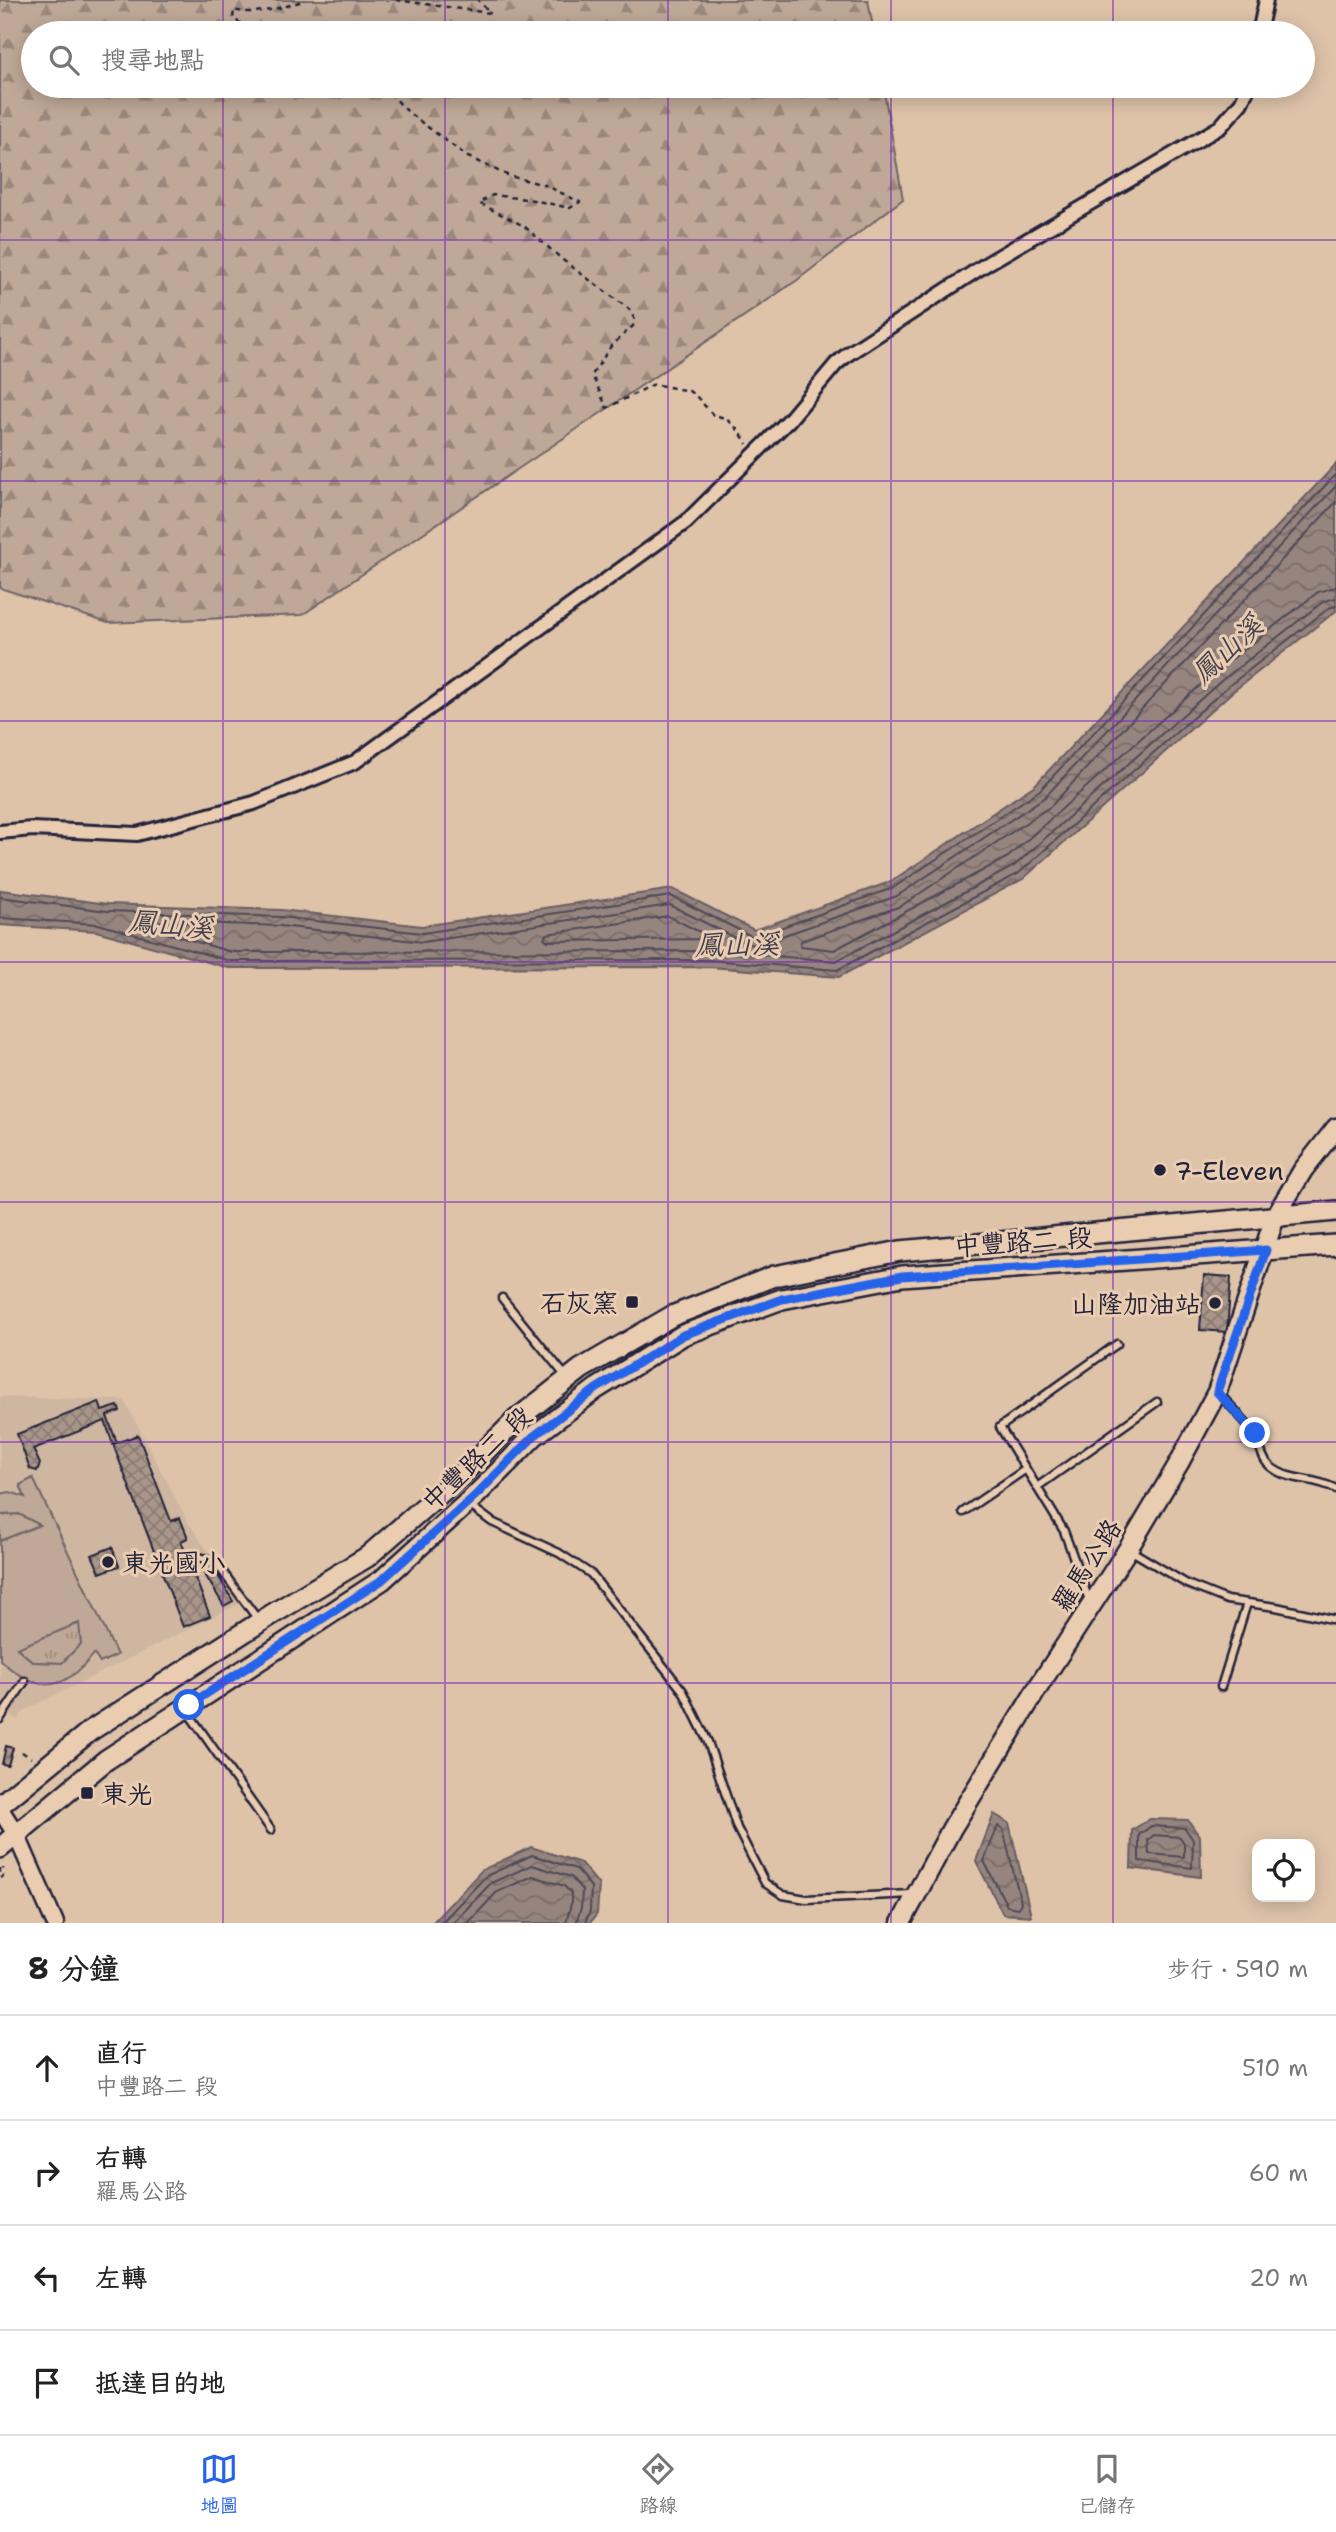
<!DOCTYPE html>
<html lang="zh-TW">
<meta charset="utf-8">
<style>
:root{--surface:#fff;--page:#f6f6f6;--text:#222;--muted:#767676;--line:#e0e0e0;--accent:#2563eb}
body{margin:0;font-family:"Shantell Sans","LXGW WenKai TC",sans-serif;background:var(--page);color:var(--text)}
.controls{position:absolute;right:21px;bottom:21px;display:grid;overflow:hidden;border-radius:14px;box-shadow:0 4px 18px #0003}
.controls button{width:63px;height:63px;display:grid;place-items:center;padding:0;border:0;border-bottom:2px solid var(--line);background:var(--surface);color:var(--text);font:35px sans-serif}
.stop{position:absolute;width:21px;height:21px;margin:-16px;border:5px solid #2563eb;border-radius:50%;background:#fff}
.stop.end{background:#2563eb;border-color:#fff;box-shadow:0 2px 7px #0008}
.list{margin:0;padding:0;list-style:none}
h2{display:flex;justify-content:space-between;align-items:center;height:91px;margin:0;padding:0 28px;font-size:30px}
h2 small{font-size:23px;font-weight:400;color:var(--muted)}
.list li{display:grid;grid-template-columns:46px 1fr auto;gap:21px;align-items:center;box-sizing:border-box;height:105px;padding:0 28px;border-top:2px solid var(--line)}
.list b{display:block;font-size:26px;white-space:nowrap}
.list p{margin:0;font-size:23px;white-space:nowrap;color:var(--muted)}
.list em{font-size:23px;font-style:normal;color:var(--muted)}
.icon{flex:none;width:38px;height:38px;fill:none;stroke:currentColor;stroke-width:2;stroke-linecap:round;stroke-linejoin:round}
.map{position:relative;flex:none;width:1336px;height:1923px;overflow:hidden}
.search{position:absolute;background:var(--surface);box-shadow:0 4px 18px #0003;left:21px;right:21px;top:21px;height:77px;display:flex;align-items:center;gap:18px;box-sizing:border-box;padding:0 24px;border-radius:38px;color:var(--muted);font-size:26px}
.sheet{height:511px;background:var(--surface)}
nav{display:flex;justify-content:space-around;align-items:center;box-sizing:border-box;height:98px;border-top:2px solid var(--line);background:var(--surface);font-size:19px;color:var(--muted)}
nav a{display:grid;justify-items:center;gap:4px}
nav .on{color:var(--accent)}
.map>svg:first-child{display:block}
.built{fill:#ceb6a0}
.grass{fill:url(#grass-tufts);stroke:#706569;stroke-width:2}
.forest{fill:url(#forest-firs);stroke:#706569;stroke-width:2}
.pitch{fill:#bfa897;stroke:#706569;stroke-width:2;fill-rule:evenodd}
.water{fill:url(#water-waves);stroke:#685d64;stroke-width:2}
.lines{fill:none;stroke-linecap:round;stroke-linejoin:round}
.shore{stroke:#504a56;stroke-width:2}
.building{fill:url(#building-cross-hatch);stroke:#22223b;stroke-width:2}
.service-casing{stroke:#22223b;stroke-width:11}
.minor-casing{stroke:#22223b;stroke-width:18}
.tertiary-casing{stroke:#22223b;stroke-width:21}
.secondary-casing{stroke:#22223b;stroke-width:23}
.primary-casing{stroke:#22223b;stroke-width:24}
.path{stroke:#22223b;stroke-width:2.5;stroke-dasharray:5 5;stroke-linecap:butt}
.service{stroke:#eacdb0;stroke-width:6}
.minor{stroke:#eacdb0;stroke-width:12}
.tertiary{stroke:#eacdb0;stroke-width:16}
.secondary{stroke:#eacdb0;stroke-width:18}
.primary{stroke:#eacdb0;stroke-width:19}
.route{stroke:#2563eb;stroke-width:9}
.grid{fill:none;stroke:#7b2cbf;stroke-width:2;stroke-opacity:0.55}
.poi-dot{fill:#22223b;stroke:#eacdb0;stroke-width:2.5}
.labels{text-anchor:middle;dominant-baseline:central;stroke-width:6;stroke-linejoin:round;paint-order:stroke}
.poi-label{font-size:26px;fill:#22223b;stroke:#eacdb0;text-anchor:start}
.street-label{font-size:26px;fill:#22223b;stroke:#eacdb0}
.water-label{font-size:28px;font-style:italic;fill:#45404f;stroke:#eacdb0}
</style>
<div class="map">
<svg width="1336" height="1923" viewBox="0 0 1336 1923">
<defs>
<pattern id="grass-tufts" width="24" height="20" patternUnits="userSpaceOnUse" patternTransform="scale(1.75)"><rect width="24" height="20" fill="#bfa897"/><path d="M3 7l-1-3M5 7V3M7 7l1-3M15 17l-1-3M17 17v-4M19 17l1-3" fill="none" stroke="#9b887c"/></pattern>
<pattern id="forest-firs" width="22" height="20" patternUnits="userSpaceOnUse" patternTransform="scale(1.75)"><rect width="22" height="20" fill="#bfa897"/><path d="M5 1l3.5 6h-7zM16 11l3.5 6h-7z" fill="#9b887c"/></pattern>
<pattern id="water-waves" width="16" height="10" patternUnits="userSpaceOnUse" patternTransform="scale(1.75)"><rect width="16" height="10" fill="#96857f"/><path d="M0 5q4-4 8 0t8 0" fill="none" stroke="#7a6c69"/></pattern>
<pattern id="building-cross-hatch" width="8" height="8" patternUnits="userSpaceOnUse" patternTransform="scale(1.75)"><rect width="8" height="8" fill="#a9968a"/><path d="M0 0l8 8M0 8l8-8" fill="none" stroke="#897a72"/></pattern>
</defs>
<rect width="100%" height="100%" fill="#dec3a9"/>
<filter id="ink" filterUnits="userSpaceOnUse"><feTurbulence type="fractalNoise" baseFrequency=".0143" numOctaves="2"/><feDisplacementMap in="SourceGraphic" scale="14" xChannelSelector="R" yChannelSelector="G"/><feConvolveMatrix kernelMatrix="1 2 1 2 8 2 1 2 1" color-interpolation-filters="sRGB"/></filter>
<g filter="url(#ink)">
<!-- built -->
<polygon class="built" points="0,1397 124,1400 188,1522 243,1602 25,1710 18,1720 0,1709"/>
<!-- grass -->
<g class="grass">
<polygon points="19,1514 41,1525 0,1541 0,1515"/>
<polygon points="80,1623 81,1644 62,1663 33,1662 16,1647"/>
</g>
<!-- forest -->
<polygon class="forest" points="0,0 868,0 874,33 33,33 33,86 883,86 903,199 796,281 302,615 108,623 0,588"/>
<!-- pitch -->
<path class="pitch" d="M33,1478L117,1655L100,1663L94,1654C63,1693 38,1694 0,1660V1541L40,1525L19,1514L0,1515V1494L10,1492L25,1497L20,1485ZM79,1623L81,1644L62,1663L33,1662L17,1648Z"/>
<!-- water -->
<g class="water">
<polygon points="1336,464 1336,611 1231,693 1023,879 839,977 709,967 229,968 96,931 0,925 0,890 108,904 281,910 422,926 673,889 754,930 890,882 1035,785"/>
<polygon points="994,1814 1009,1823 1031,1916 1003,1914 976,1861"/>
<polygon points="1150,1819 1188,1820 1200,1837 1201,1877 1131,1868 1132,1830"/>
<polygon points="531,1847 581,1863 599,1885 597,1914 590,1923 435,1923 434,1921 482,1870"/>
</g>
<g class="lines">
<!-- shore -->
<g class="shore">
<polyline points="1336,486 1045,797 897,896 756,945 747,944 670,905 423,942 280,926 143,921 140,925 231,952 709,951 836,961 1014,866 1221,681 1324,601 1336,598"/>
<polyline points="1336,502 1051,806 901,906 801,941 800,946 834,950 1008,857 1214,673 1318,592 1336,587"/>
<polyline points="0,897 107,911 280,917 422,933 671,896 751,936 757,936 893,888 1040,790 1336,474"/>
<polygon points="668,916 704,934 705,939 548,941 544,938 547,934"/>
<polyline points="0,918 98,924 230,961 709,960 837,970 1019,873 1226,688 1329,608 1336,606"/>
<polygon points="998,1826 1003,1829 1021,1903 1018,1908 1007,1906 984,1861"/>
<polygon points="1151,1826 1185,1828 1193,1840 1192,1868 1139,1861 1139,1835"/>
<polygon points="1154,1835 1180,1837 1184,1843 1184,1857 1149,1854 1148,1840"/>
<polyline points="441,1923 486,1876 532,1855 576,1869 591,1887 590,1911 585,1923"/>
<polyline points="453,1923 491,1883 532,1865 571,1877 582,1890 581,1908 576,1923"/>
<polyline points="468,1923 497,1892 533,1876 564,1886 571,1893 571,1904 566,1923"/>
</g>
</g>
<!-- building -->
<g class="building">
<polygon points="1204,1275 1231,1277 1227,1332 1200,1330"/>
<polygon points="99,1402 102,1411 118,1406 120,1411 107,1416 117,1443 113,1444 105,1421 33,1449 40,1464 37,1471 30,1469 17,1434"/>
<polygon points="138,1435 171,1521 180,1518 188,1538 181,1541 210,1616 183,1627 113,1444"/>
<polygon points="112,1547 119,1566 100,1573 92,1555"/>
<polygon points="213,1567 233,1601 224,1606 204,1573"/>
<polygon points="6,1746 13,1748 8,1765 2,1764"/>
</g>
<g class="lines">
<!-- service casing -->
<g class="service-casing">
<g id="service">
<polyline points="502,1298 567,1378"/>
<path d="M1218,1393C1230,1405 1242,1417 1252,1430C1265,1446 1255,1462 1283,1474C1300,1481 1316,1478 1336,1489"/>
<polyline points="1037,1487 1157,1402"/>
<polyline points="468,1504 492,1522 559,1553 591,1574 683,1691 708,1742 737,1828 765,1883 783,1895 806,1899 912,1894"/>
<polyline points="963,1512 1026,1469"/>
<polyline points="1130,1550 1187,1584 1227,1600 1276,1607 1336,1620"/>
<polyline points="196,1557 214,1560 259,1621"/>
<polyline points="1090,1603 1064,1531 1000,1427 1117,1344"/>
<polyline points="1221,1687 1247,1603"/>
<polyline points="190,1710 192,1718 271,1830"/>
<polyline points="0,1719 25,1681"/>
</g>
</g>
<!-- minor casing -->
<g class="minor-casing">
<g id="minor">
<polyline points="1259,33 1266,0"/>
<polyline points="0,832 32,829 137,834 254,803 355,762 686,522 789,420 836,364 848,354 988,263 1220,127 1241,103 1249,86"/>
</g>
</g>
<!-- tertiary casing -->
<g class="tertiary-casing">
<polyline id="tertiary" points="0,1809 16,1834 55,1923"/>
</g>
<!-- secondary casing -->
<g class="secondary-casing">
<polyline id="secondary" points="901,1923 952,1828 1042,1681 1128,1549 1179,1463 1217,1392 1275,1217 1303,1170 1336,1128"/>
</g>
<!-- primary casing -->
<g class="primary-casing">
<g id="primary">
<polyline points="0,1805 90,1731 271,1615 367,1557 460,1476 517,1419 581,1369 672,1316 774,1276 900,1251 1336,1211"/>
<polyline points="0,1848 106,1760 382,1580 477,1494 534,1436 596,1389 683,1335 782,1299 902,1276 1336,1245"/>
</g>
</g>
<!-- path -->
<g class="path">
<polyline points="396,0 490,13 478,0"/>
<path d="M269,33L244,26L233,18L234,10C254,16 286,7 305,0"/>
<path d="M383,86L409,113L468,157L509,176L545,185L580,202L570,208L533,200L493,195L479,203L524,226L564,261L629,309L635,320L633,326L611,346L592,375L607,408L654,384L689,391L696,396L713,415C730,417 740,431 747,444"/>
<polyline points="22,1752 31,1758"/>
<polyline points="0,1868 0,1874"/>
<polyline points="0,1878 3,1876 3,1868"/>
</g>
<!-- service -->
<use href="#service" class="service"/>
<!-- minor -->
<use href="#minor" class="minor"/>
<!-- tertiary -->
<use href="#tertiary" class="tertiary"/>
<!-- secondary -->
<use href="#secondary" class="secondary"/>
<!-- primary -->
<use href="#primary" class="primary"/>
</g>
</g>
<g class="lines" filter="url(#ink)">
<!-- route -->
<polyline class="route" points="189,1705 382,1580 477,1494 534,1436 596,1389 683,1335 782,1299 902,1276 1266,1250 1217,1392 1255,1433"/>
</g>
<!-- grid -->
<path class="grid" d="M223,0V33M445,0V33M668,0V33M891,0V33M1113,0V33M223,86V1923M445,86V1923M668,86V1923M891,86V1923M1113,86V1923M0,240H1336M0,481H1336M0,721H1336M0,962H1336M0,1202H1336M0,1442H1336M0,1683H1336"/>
<!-- markers -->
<g class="poi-dot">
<circle cx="1160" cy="1170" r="7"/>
<rect x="625" y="1295" width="14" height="14" rx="3.5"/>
<circle cx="1215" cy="1303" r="7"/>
<circle cx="108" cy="1562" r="7"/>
<rect x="80" y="1786" width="14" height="14" rx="3.5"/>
</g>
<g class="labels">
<!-- poi labels -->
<g class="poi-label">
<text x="1174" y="1170">7-Eleven</text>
<text x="618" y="1302" text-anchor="end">石灰窯</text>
<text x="1201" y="1303" text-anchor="end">山隆加油站</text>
<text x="122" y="1562">東光國小</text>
<text x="101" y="1793">東光</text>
</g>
<!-- street labels -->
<g class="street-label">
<text transform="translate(1023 1241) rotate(-4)">中豐路二 段</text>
<text transform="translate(476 1458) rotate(-43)">中豐路二 段</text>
<text transform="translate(1086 1565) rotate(-57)">羅馬公路</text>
</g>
<!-- water labels -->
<g class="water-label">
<text transform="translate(1227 649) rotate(-43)">鳳山溪</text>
<text transform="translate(171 924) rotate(5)">鳳山溪</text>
<text transform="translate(737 944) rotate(-1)">鳳山溪</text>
</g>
</g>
</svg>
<div class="controls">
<button><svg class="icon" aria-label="locate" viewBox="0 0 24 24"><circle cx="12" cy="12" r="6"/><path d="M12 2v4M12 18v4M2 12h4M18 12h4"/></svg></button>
</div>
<div class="stop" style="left:189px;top:1705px"></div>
<div class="stop end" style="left:1255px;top:1433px"></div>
<div class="search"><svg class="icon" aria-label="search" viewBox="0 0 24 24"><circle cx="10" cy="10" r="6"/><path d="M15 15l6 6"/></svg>搜尋地點</div>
</div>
<section class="sheet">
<h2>8 分鐘<small>步行 · 590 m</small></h2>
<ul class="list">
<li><svg class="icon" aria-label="ahead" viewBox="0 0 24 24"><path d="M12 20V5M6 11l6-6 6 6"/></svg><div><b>直行</b><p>中豐路二 段</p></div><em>510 m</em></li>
<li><svg class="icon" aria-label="right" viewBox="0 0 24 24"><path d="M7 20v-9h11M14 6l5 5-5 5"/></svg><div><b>右轉</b><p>羅馬公路</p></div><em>60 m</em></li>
<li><svg class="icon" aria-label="left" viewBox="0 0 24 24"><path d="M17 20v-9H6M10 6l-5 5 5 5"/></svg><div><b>左轉</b></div><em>20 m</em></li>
<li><svg class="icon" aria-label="arrive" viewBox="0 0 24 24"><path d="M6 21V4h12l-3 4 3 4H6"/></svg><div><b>抵達目的地</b></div></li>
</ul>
</section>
<nav>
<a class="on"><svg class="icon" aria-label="map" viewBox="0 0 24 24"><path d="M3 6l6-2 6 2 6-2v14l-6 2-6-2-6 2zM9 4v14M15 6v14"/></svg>地圖</a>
<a><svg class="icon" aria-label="directions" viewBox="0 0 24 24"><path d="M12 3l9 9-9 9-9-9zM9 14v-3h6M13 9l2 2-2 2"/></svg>路線</a>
<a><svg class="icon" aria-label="saved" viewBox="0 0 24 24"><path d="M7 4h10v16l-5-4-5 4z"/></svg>已儲存</a>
</nav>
